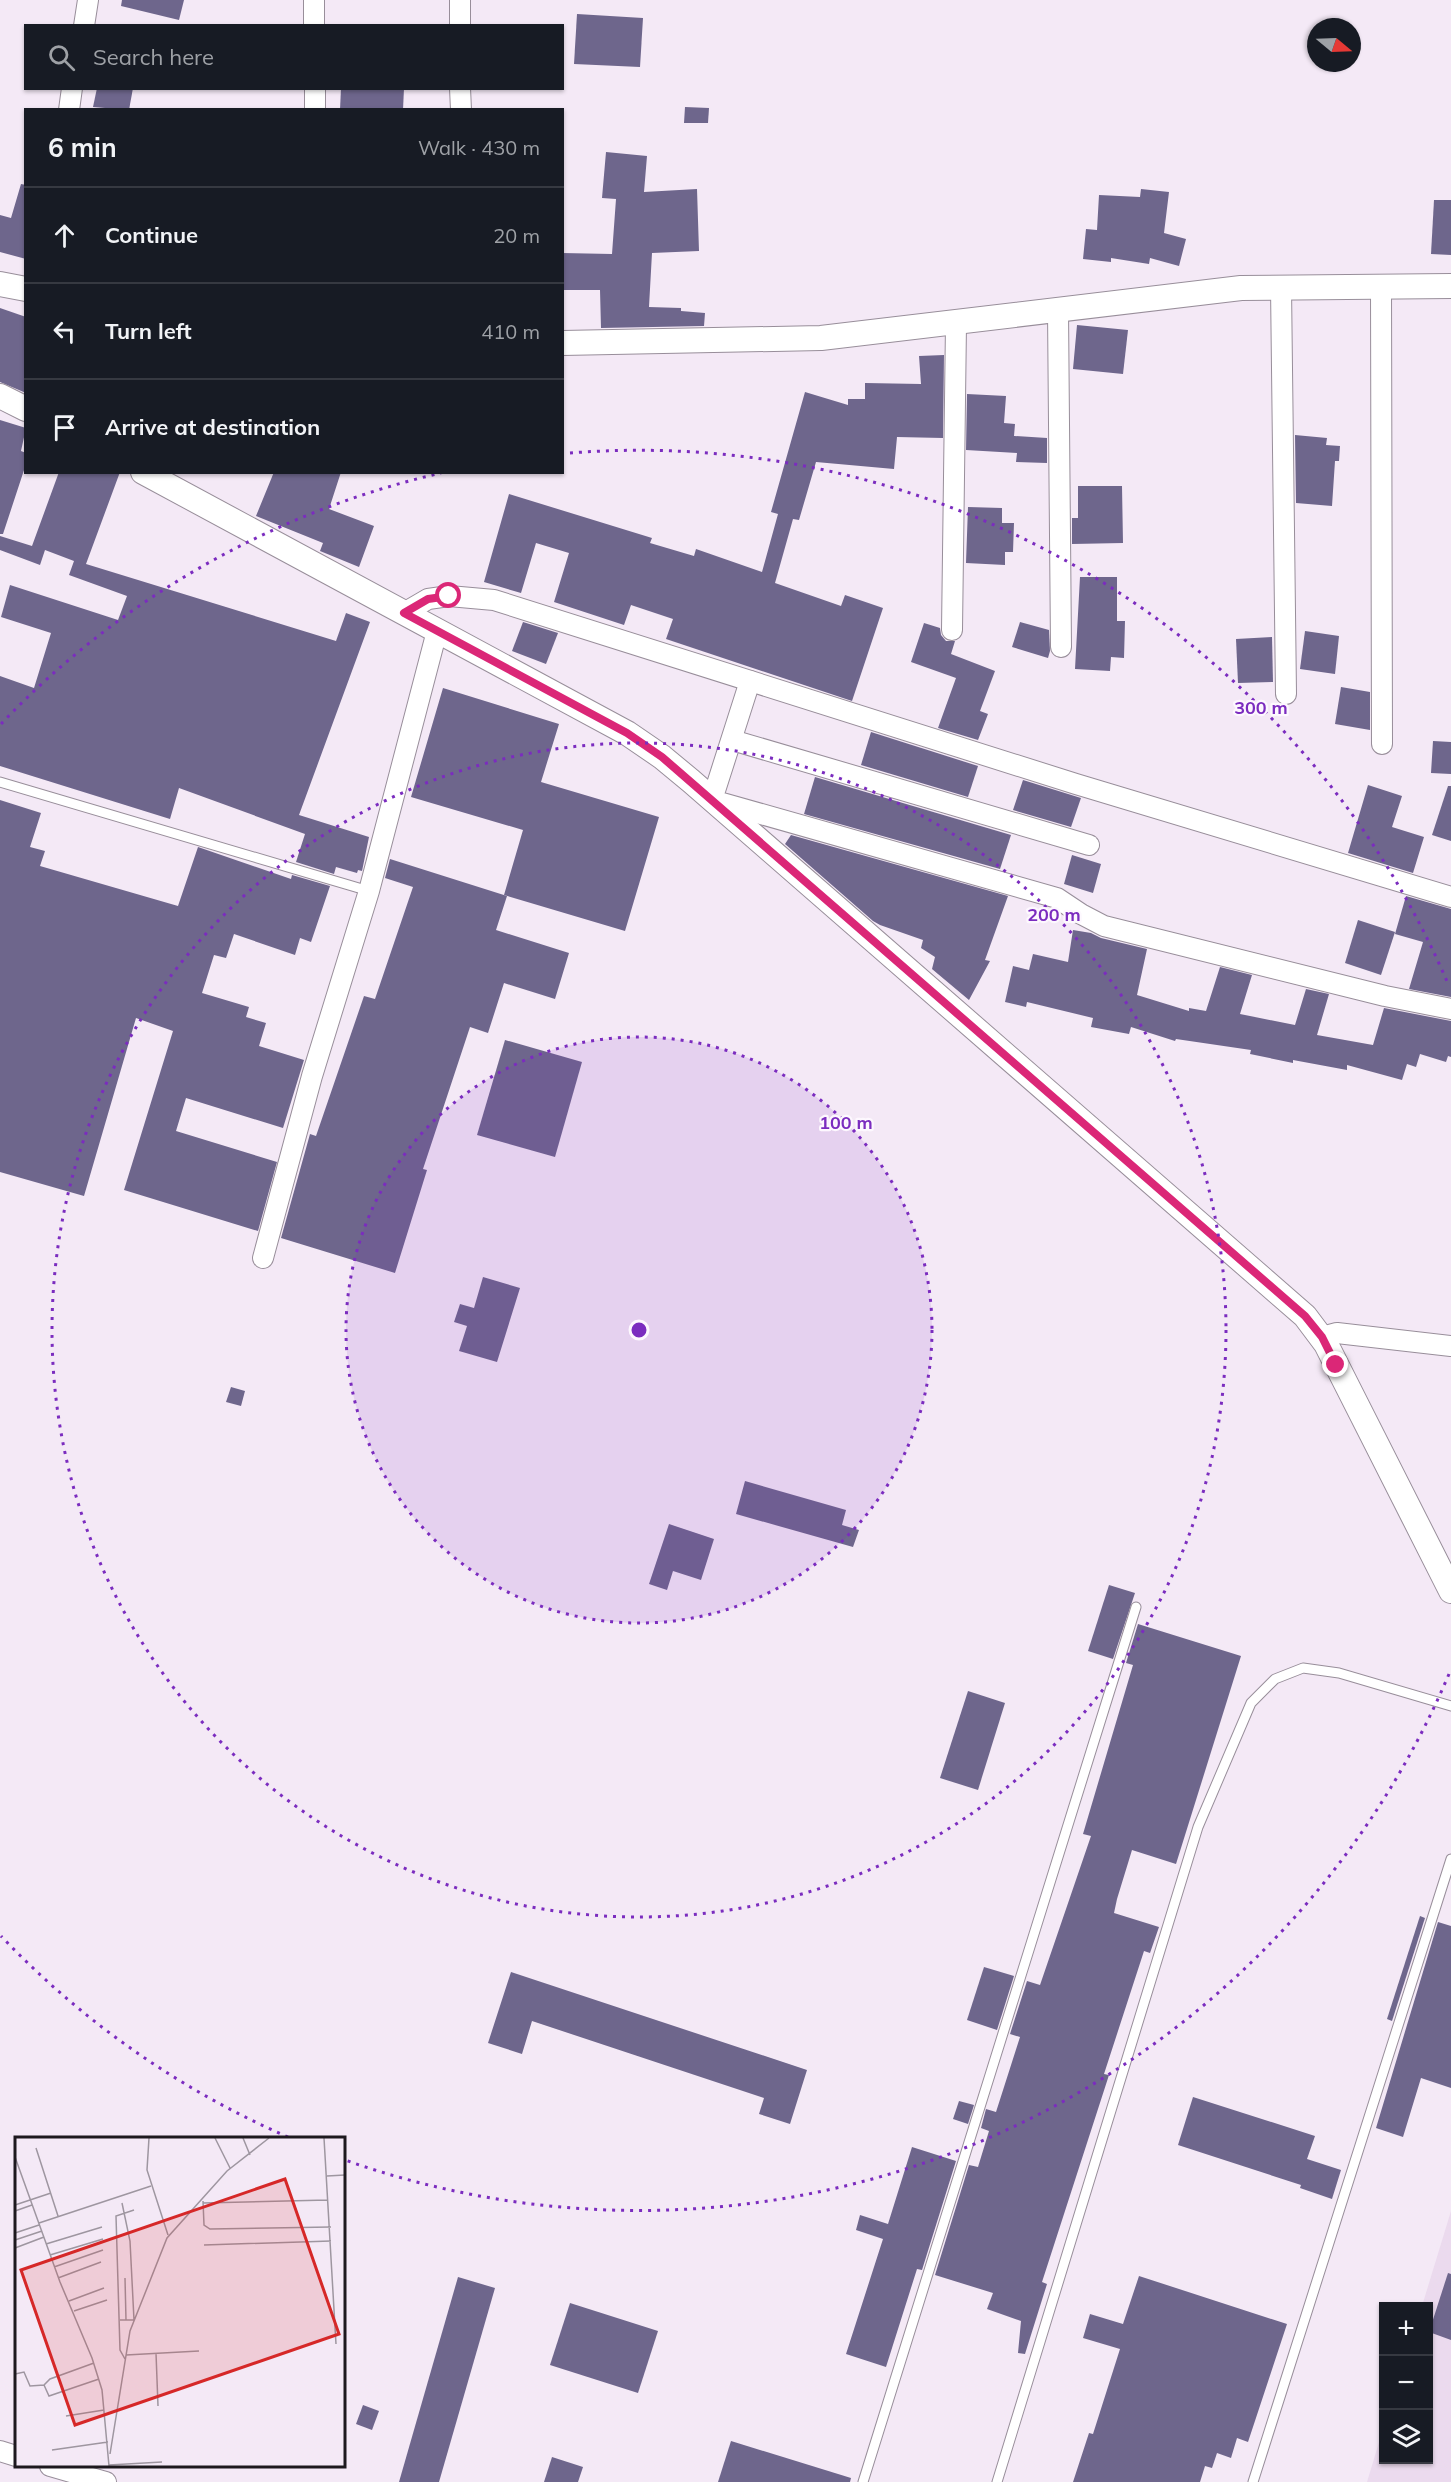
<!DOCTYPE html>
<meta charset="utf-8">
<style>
:root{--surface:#171b24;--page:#242831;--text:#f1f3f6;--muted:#9ea1a6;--line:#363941}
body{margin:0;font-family:Mulish,sans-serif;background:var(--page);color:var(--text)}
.controls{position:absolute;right:18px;bottom:18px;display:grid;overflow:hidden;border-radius:0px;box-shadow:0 2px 4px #0004}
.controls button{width:54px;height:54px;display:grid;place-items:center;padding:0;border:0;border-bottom:2px solid var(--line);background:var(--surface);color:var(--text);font:30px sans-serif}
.compass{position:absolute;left:1307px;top:18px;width:54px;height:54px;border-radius:50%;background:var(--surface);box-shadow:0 2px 4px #0004;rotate:109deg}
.stop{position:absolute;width:18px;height:18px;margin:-14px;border:4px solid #db2777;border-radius:50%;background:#fff}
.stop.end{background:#db2777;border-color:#fff;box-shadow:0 2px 6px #0008}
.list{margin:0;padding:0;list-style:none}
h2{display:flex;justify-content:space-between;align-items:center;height:78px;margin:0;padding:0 24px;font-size:26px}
h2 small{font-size:20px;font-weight:400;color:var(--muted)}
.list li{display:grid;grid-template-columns:39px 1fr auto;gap:18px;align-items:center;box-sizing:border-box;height:96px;padding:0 24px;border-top:2px solid var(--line)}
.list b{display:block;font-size:22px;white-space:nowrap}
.list em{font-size:20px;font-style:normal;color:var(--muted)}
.icon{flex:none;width:33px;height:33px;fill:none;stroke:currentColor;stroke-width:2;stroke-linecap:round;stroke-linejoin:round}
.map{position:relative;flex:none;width:1451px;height:2482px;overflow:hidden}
.search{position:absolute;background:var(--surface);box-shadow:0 2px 4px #0004;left:24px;top:24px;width:540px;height:66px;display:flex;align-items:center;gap:15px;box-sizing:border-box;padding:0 21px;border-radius:0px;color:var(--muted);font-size:22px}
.panel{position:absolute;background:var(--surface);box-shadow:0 2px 4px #0004;left:24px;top:108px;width:540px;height:366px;border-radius:0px}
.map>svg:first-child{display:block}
.built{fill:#ebdaee}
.building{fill:#6e668c}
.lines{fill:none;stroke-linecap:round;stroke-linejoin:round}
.service-casing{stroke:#988e9a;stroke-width:11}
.minor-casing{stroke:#988e9a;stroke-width:22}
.tertiary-casing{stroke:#988e9a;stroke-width:26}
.service{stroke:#fff;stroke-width:9}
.minor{stroke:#fff;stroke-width:20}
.tertiary{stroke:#fff;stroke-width:24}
.route{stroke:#db2777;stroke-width:8}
.ring{fill:none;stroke:#7b2cbf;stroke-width:3;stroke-dasharray:3 6}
.inset-road{fill:none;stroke:#9e96a0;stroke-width:1.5}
.view{fill:#d62828;fill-opacity:0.15;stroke:#d62828;stroke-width:3}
.inset-edge{fill:none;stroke:#1d191e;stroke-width:3}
.centre{fill:#7b2cbf;stroke:#fdf8fe;stroke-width:3}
.ring-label{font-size:18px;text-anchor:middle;font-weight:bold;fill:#7b2cbf;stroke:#fdf8fe;stroke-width:4.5;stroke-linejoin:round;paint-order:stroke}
</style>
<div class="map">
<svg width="1451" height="2482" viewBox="0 0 1451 2482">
<rect width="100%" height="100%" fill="#f4e9f6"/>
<!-- built -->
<polygon class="built" points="1451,2211 1451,2482 1367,2482 1383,2429 1384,2460 1428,2460 1428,2306 1422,2306"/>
<!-- building -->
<g class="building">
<polygon points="122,0 184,0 179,20 121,6"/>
<polygon points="577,14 643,18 640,67 574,64"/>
<polygon points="97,88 133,88 129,110 93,107"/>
<polygon points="341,88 404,88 403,110 340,110"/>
<polygon points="685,107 709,108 708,123 684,123"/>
<polygon points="606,152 647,156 644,192 697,189 699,251 652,253 649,307 681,308 681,311 705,313 704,326 601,328 600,290 562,290 562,253 612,254 616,199 602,198"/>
<polygon points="21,184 26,185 26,259 0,252 0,215 11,218"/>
<polygon points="1141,189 1169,192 1164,233 1186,239 1179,266 1150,258 1149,264 1111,258 1111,262 1083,259 1086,229 1097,230 1099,195 1140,197"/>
<polygon points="1434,200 1451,200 1451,255 1431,254"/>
<polygon points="0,308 26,317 26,393 0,382"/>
<polygon points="1077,325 1128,330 1123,374 1073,369"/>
<polygon points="944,355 943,438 897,437 894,469 816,462 799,520 793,519 775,583 841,606 845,595 883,608 852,701 666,639 673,619 631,605 624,625 554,602 569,553 536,543 521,593 484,582 509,494 652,538 650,543 694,556 696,549 762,572 778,514 771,512 805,392 848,405 848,399 865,399 865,383 921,384 919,356"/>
<polygon points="967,394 1006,396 1004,423 1015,424 1014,436 1047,438 1047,463 1016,462 1017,453 966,450"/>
<polygon points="0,420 26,428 21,451 26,453 26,464 3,534 0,534"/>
<polygon points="1295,435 1327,438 1326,445 1340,446 1339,461 1335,461 1332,506 1296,503"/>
<polygon points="59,472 120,472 86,564 336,641 346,613 370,622 299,815 369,837 362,871 358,870 357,873 336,867 334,874 296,862 305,834 179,788 170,819 0,766 0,676 34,688 51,633 1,617 10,585 118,620 127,596 69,575 74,561 45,550 40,565 0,550 0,536 32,546"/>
<polygon points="274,472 341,472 329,509 374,526 359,567 320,551 323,543 256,516"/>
<polygon points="1078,486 1122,486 1123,543 1072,544 1072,518 1078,518"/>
<polygon points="968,507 1002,508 1002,523 1014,523 1013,552 1005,552 1005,565 966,563"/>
<polygon points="1080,577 1117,577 1117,621 1125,621 1124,658 1111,657 1110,671 1075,669"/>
<polygon points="523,622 558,633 546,664 512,651"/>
<polygon points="1020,622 1049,630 1050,651 1048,658 1012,647"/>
<polygon points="924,623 940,628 941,635 946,641 955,641 951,654 995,671 980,711 988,714 978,740 938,728 956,678 911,662"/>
<polygon points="1305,631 1339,636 1335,674 1300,669"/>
<polygon points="1272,637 1273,682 1238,683 1236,639"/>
<polygon points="1341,687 1370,692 1370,730 1335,724"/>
<polygon points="443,688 559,724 541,782 659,817 625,931 504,895 523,830 411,797"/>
<polygon points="871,732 978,766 968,797 861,765"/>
<polygon points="1433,741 1451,742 1451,774 1431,773"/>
<polygon points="815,777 1011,835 1000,869 804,814"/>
<polygon points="1023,780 1081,798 1071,827 1013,810"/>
<polygon points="1368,785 1402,796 1392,827 1424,837 1413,873 1348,853"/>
<polygon points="1448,786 1451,786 1451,841 1432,835"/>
<polygon points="0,800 41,813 30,847 45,851 40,866 178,906 198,847 291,879 292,875 330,886 311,942 300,938 295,955 234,934 226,958 214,955 202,993 249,1007 246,1017 266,1023 259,1046 304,1060 283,1128 186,1098 176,1131 277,1162 258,1231 124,1190 173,1031 136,1018 84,1196 0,1172"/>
<polygon points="791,835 1008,896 985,960 990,961 969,1000 932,969 935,957 921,948 923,940 880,925 873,921 785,844"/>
<polygon points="1072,855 1101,864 1093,893 1064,884"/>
<polygon points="390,859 507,896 496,930 569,953 555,999 504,983 488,1033 470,1027 423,1169 427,1170 395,1273 281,1238 310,1134 316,1136 364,996 375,999 413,887 385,878"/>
<polygon points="1406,896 1451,909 1451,997 1409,989 1423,942 1395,934"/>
<polygon points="1358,920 1395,932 1381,975 1345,963"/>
<polygon points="1073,930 1091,933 1101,938 1147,949 1137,995 1189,1011 1189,1008 1206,1011 1220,967 1252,975 1240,1014 1295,1025 1306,989 1329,994 1317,1035 1373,1045 1384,1008 1451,1021 1451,1057 1448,1056 1446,1062 1420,1054 1416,1067 1407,1064 1402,1080 1347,1065 1347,1070 1293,1060 1293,1063 1250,1054 1251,1050 1176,1039 1175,1041 1131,1027 1129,1034 1091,1027 1093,1018 1027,1002 1026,1007 1005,1002 1013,966 1029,970 1033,954 1068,962"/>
<polygon points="505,1040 582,1062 555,1157 477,1135"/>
<polygon points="483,1277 520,1288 497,1362 459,1351 467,1326 454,1322 460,1304 474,1308"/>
<polygon points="231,1387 245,1391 241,1406 226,1402"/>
<polygon points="745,1481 846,1510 842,1525 859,1530 853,1547 736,1514"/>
<polygon points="669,1524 714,1539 701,1580 673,1571 667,1590 649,1584"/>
<polygon points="1109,1585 1135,1593 1113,1659 1088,1651"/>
<polygon points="1138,1624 1241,1656 1176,1864 1132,1850 1117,1899 1114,1913 1159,1927 1150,1953 1144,1951 1104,2074 1109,2075 1042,2282 1047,2284 1025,2354 1018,2353 1021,2321 987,2309 993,2293 935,2275 969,2165 978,2167 989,2131 981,2128 986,2109 996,2112 1020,2037 1010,2034 1027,1981 1040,1985 1091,1836 1083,1834 1133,1665 1126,1663"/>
<polygon points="968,1691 1005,1703 978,1790 940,1778"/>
<polygon points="1420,1916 1425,1918 1392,2021 1387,2019"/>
<polygon points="1438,1922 1451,1926 1451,2088 1421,2078 1403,2137 1376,2128"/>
<polygon points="984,1967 1014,1976 997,2030 967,2020"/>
<polygon points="511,1972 807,2070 790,2124 759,2114 764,2098 532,2021 522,2054 488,2043"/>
<polygon points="1193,2097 1315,2136 1307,2159 1341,2170 1332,2199 1300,2188 1301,2185 1178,2145"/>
<polygon points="959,2101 974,2105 968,2124 953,2119"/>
<polygon points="912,2147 956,2161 922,2270 917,2269 886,2367 846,2354 883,2239 856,2230 860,2215 888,2224"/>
<polygon points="1448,2273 1451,2274 1451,2340 1429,2332"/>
<polygon points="1139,2276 1287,2324 1248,2442 1237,2438 1231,2458 1217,2453 1212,2468 1205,2466 1200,2482 1073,2482 1089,2433 1093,2434 1120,2349 1083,2338 1090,2314 1123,2324"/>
<polygon points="458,2277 495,2288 439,2482 399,2482"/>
<polygon points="570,2303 658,2331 638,2393 550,2365"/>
<polygon points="363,2405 379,2411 372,2430 356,2424"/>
<polygon points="731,2441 851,2478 850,2482 718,2482"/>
<polygon points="552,2457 583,2467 578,2482 544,2482"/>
</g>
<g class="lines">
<!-- service casing -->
<g class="service-casing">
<g id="service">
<polyline points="0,782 369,891"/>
<polyline points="863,2482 1136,1607"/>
<polyline points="997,2482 1198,1827 1251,1703 1275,1679 1303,1668 1339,1673 1451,1706"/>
<polyline points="1253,2482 1451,1859"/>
</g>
</g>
<!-- minor casing -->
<g class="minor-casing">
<g id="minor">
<polyline points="314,0 314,26"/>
<polyline points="460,0 460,26"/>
<polyline points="84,26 88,0"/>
<polyline points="315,88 315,110"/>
<polyline points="460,88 461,110"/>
<polyline points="69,110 72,88"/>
<polyline points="1281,287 1286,694"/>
<polyline points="1381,287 1382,744"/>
<polyline points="1058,311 1061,647"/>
<polyline points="404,613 428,599 449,596 494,600 1076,784 1451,897"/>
<polyline points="952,630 956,324"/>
<polyline points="750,681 712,800 1057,898 1081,914 1104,926 1385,996 1451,1009"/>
<polyline points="732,740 1089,845"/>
<polyline points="263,1258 312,1076 369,891 437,631"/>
<polyline points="1322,1337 1337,1333 1451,1346"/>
<polyline points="0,2451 16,2456"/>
<polyline points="50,2466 106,2482"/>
</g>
</g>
<!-- tertiary casing -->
<g class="tertiary-casing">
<g id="tertiary">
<polyline points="0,284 26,289"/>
<polyline points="562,343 821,338 1241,288 1451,286"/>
<polyline points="0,396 26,409"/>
<polyline points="143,472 627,733 662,757 691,781 1305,1316 1326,1344 1451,1591"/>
</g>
</g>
<!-- service -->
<use href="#service" class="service"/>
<!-- minor -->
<use href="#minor" class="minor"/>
<!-- tertiary -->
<use href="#tertiary" class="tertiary"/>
</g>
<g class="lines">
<!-- route -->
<polyline class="route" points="449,596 428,599 404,613 627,733 662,757 1305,1316 1322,1337 1336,1365"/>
</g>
<!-- distance rings -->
<circle cx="639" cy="1330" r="293" fill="#7b2cbf" fill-opacity=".12"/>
<g class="ring">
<circle cx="639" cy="1330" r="293"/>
<circle cx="639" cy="1330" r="587"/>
<path d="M1449 1674A880 880 0 0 1 345 2160M288 2137A880 880 0 0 1 1 1936M1 724A880 880 0 0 1 441 473M570 453A880 880 0 0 1 1449 986"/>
</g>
<!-- overview -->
<g transform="translate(15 2137)">
<rect width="330" height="330" fill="#f4e9f6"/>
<path class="inset-road" d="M134,1L132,33L153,98M200,1L215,31M228,1L235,18M309,1L321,207M21,11L43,79M0,20L45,145L77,221L87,253L94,329M312,39L330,38M188,64L189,88L195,92L316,90M188,66L313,63M0,68L36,56M0,74L17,68M24,86L136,49M0,96L24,88M0,103L27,94M31,107L87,90M189,108L316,104M0,111L29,100M35,118L88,102M39,130L88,113M43,141L86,125M110,141L111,183M54,164L89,151M59,174L92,163M105,183H119L115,104L107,66M141,216L143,269M111,218L184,214M110,222L105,213L101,79L119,73M0,237L9,235L15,249L29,248L35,242L79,226M29,248L34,259L84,242M51,279L89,273M37,313L93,305M95,317L115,194L152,101L212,34L254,1M94,328L147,325"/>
<path class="view" d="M270,42L324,197L60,288L6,133Z"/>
<rect width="330" height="330" class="inset-edge"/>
</g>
<circle cx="639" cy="1330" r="9" class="centre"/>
<g class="ring-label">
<text x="1261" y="714">300 m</text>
<text x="1054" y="921">200 m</text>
<text x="846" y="1129">100 m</text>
</g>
</svg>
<div class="controls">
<button>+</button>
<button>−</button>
<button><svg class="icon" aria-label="layers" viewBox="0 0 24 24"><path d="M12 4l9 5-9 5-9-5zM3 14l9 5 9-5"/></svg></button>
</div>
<svg class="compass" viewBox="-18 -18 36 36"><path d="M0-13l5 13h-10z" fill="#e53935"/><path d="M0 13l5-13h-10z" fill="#9ea1a6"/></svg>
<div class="stop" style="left:449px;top:596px"></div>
<div class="stop end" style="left:1336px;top:1365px"></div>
<div class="search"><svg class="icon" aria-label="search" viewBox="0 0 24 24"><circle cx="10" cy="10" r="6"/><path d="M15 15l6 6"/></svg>Search here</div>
<section class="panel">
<h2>6 min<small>Walk · 430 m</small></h2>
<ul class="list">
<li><svg class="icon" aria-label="ahead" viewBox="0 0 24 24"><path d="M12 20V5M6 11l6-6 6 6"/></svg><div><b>Continue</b></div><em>20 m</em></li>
<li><svg class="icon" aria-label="left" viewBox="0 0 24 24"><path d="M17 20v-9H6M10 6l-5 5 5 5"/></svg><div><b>Turn left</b></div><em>410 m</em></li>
<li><svg class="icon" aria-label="arrive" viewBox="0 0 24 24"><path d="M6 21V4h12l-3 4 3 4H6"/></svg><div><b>Arrive at destination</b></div></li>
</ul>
</section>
</div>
